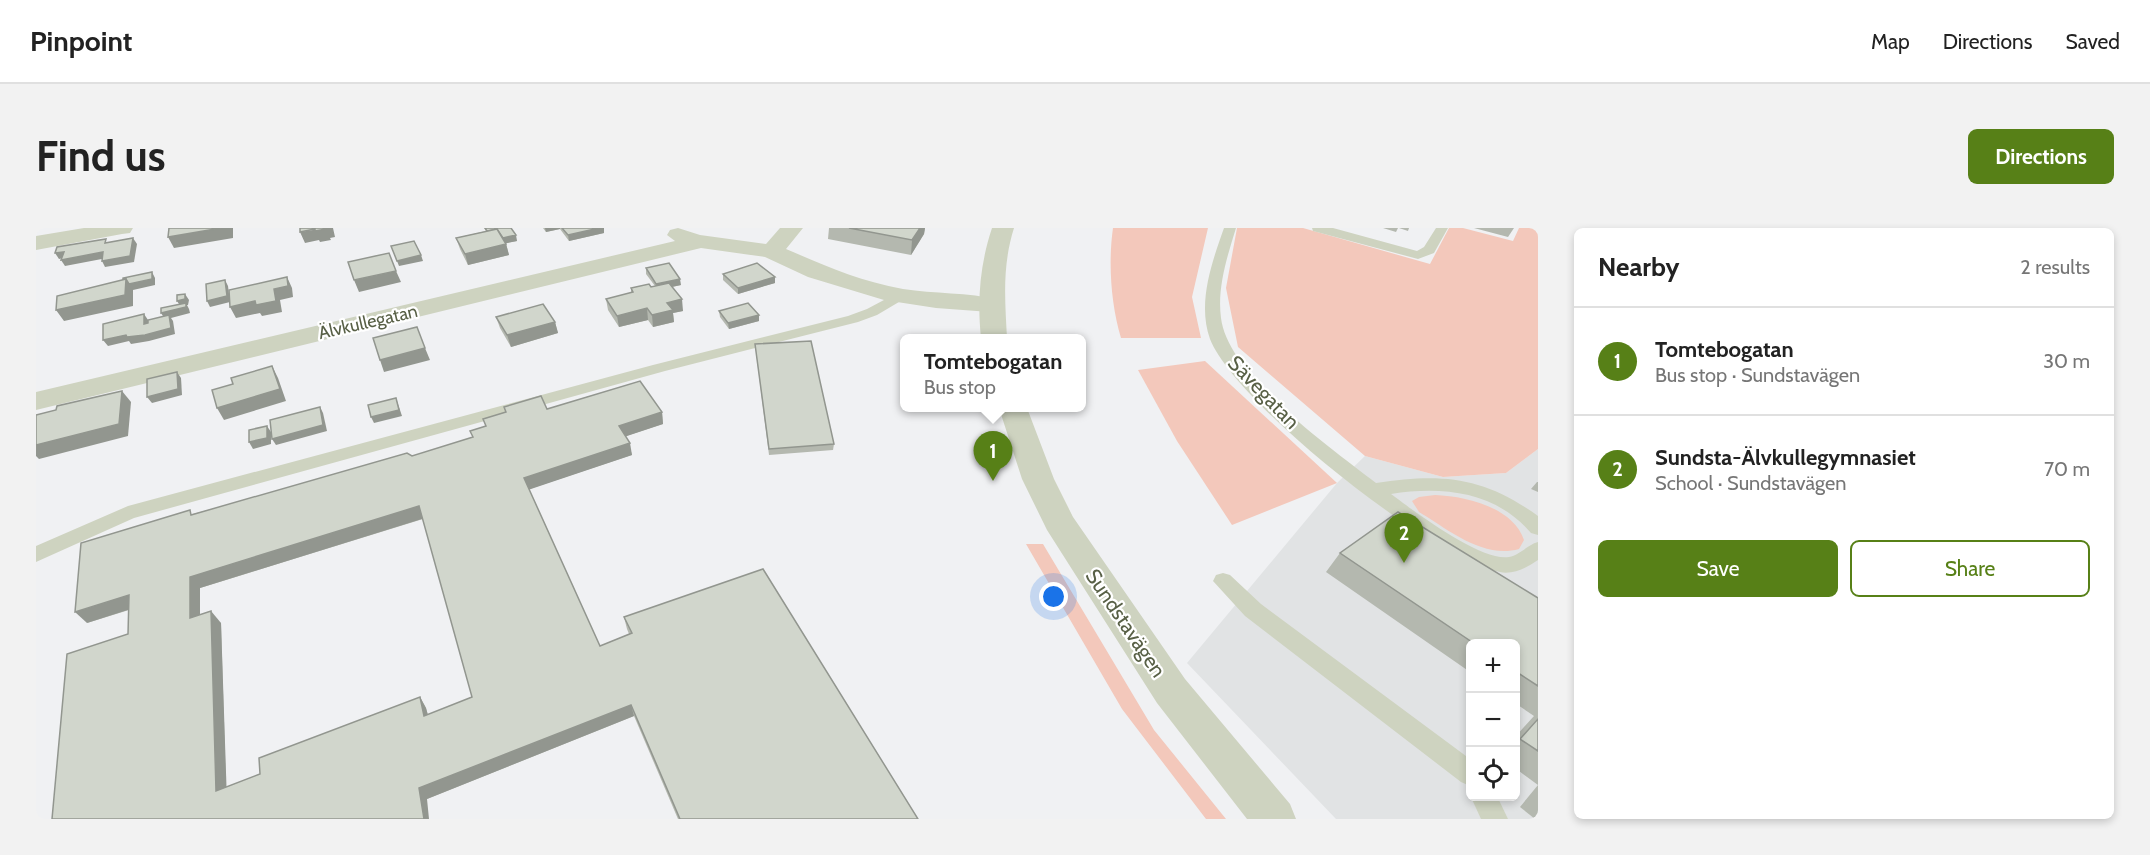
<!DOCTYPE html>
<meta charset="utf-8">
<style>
:root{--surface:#fff;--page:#f2f2f2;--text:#222;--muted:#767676;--line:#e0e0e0;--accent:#578017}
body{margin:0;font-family:Cabin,sans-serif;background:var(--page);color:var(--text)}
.controls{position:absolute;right:18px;bottom:18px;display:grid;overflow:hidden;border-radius:9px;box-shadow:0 3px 9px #0003}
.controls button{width:54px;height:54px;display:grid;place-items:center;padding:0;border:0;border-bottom:2px solid var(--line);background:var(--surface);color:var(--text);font:30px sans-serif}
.you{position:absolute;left:1018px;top:369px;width:21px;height:21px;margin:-15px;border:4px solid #fff;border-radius:50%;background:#1a73e8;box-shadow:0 0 0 9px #1a73e833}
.badge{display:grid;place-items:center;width:39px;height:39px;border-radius:50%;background:var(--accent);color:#fff;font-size:20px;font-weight:700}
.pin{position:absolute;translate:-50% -50px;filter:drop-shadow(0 2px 3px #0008)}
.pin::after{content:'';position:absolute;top:32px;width:21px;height:18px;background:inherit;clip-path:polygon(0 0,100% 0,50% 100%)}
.popup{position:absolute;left:864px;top:106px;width:186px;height:78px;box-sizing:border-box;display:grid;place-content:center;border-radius:9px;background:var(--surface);filter:drop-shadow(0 2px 4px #0005);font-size:20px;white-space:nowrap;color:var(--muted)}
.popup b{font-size:22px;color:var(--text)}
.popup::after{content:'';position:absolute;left:50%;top:100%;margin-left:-12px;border:12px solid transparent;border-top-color:var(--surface)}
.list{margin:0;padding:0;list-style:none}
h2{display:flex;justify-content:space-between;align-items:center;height:78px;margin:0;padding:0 24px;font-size:26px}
h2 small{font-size:20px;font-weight:400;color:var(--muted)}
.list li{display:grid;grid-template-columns:39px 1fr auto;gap:18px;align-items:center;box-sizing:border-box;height:108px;padding:0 24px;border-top:2px solid var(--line)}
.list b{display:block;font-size:22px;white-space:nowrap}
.list p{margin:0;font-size:20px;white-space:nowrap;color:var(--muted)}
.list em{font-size:20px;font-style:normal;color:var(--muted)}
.actions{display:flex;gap:12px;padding:18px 24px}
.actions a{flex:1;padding:14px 0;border:2px solid var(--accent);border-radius:9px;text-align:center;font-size:21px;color:var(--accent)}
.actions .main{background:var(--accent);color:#fff}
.icon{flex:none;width:33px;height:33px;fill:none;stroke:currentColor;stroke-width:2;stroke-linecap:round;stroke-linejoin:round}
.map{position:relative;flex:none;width:1502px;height:591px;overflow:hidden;border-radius:9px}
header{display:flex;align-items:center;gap:36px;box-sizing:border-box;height:84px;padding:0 30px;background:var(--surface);border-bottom:2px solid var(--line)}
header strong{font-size:28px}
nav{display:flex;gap:33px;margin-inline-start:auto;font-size:21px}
.intro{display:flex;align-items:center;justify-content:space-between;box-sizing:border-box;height:144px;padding:0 36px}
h1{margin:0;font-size:42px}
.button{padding:15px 27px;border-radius:9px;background:var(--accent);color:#fff;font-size:21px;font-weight:700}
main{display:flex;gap:36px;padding:0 36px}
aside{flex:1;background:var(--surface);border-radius:9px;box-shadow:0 3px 9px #0003}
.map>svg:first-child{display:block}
.education{fill:#e1e3e4;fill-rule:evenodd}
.green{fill:#f3c8bb}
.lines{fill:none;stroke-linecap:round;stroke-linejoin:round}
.service{fill:#ced3c0;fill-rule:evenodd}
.minor{fill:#ced3c0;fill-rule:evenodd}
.tertiary{fill:#ced3c0;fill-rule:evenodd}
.wall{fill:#b4b8af;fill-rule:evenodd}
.shaded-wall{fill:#92968f}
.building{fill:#d1d6cc;stroke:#92968f;stroke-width:1.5;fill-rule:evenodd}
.labels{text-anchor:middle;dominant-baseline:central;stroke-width:4.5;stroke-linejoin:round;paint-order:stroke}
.far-street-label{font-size:18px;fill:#586046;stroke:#fff}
.street-label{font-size:21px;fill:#586046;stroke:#fff}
</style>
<header>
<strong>Pinpoint</strong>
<nav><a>Map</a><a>Directions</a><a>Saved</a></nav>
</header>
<div class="intro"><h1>Find us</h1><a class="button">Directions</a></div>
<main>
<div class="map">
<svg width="1502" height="591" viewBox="0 0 1502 591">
<rect width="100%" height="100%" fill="#f0f1f3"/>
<!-- education -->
<path class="education" d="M1502,221V591H1300L1151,435L1301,255L1329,228L1407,249L1470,245ZM1434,416H1480V568H1434Z"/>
<!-- green -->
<g class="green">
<path d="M1077,0H1172L1156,69L1165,110H1085C1075,76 1072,35 1077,0Z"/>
<polygon points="1201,0 1267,0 1394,36 1413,0 1427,0 1477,13 1483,0 1502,0 1502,221 1470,245 1407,249 1329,228 1202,119 1190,60"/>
<polygon points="1169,133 1301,255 1196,297 1141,213 1102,142"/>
<path d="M1399,267C1429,268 1477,279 1488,312L1483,321C1447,331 1413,302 1383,284L1376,273L1383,269Z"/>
<polygon points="990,316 1007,316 1118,502 1190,591 1170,591 1086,481"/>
</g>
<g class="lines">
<!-- service -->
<g class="service">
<path d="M1188,0H1200C1191,29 1181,60 1185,90C1192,148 1295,220 1340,255C1405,245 1447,248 1502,288V307L1495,305C1459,263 1406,258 1355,266C1378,283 1445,334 1473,329C1484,327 1491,317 1502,314V332C1492,339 1477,347 1464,344C1396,331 1199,175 1174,111C1161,75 1176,34 1188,0Z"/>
<polygon points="1276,0 1297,0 1381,23 1388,19 1400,0 1412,0 1398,25 1382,31 1277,3"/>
<polygon points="863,64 870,68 868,71 841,87 822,94 629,143 98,290 0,334 0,318 92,278 617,137 812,88 831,81"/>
<polygon points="1187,345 1194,347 1225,376 1434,531 1434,558 1425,554 1209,388 1177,353 1180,347"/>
<polygon points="1434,567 1461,568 1472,591 1445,591"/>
</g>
<!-- minor -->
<g class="minor">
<polygon points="48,0 97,0 94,5 86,6 0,22 0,8"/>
<path d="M642,0L664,7L730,16L744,0H767L750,21C790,38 823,53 867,61C898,66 932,64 963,72L966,77L963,82L954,84L900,80L848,72L772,49L729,29L665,20L0,182V164L639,13L631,7L634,2Z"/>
</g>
<!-- tertiary -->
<g class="tertiary">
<path d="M956,0H978C966,38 969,72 971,110H945C941,72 944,36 956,0Z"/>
<polygon points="963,180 991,180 1018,251 1037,289 1149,451 1254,576 1260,591 1211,591 1121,475 1011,302 986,251"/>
</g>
</g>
<!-- wall -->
<g class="wall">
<polygon points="448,0 475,0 481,13 470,15 473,27 432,37 424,21 420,10 450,3"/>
<polygon points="507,0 568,0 568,5 533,13 524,1 510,4"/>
<polygon points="793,0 889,0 888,6 875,27 792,11"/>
<polygon points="1347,0 1362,0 1360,4"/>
<polygon points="1363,0 1373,0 1372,3"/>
<polygon points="1438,0 1478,0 1472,9"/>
<polygon points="610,40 645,57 636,59 647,83 637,85 638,94 617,99 612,92 583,99 572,82 570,71 595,65 595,60 619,58 610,46"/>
<polygon points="687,46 739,49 739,55 702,66 687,52"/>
<polygon points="683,83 723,93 693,101 684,89"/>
<polygon points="460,89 519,94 522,105 475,119 464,100"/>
<polygon points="719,116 798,216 797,222 733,227"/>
<path d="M468,179L626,184L627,196L590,208L596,227L493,261L564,418L593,406L591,401L588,389L882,591H642L598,488L391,571L16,591L92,406L93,382L51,395L157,286L376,228L437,210L450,198L447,191L470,184ZM387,291L436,469L392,487L390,480L384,469L224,546L190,559L185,395L164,387V360Z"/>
<polygon points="1501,254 1502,254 1502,264 1495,261"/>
<polygon points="1304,325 1502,370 1502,557 1479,540 1479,509 1498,488 1479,475 1479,416 1434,416 1434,444 1290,344"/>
<polygon points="1502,557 1502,591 1499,591 1484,579"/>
</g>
<!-- shaded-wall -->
<g class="shaded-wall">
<polygon points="185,0 197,0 197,10 138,20 132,9"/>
<polygon points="290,0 297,0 299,9 294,10 295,12 284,14 283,12 269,15 264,4"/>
<polygon points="509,0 524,0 524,1 510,4"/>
<polygon points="563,0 568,0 568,5 533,13 532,7"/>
<polygon points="884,0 889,0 888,6 875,27 876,12"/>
<polygon points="480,7 481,13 466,16 465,10"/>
<polygon points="97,10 101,16 98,34 69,39 66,33"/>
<polygon points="470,16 473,27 432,37 429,26"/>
<polygon points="28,24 32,29 23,31 19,25"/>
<polygon points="67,24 71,30 29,38 25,32"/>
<polygon points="385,27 387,33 363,38 361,33"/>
<polygon points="360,43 365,54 323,64 318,52"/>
<polygon points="116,44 119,50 119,57 97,62 97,78 28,93 20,82 90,51"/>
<polygon points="251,49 256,60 257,69 244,72 246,84 226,88 224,85 200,90 194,79 219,73 238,61"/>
<polygon points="739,49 739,55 702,66 702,60"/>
<polygon points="644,51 645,57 621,62 620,56"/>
<polygon points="189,52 192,58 194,74 174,79 171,73"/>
<polygon points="149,66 153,72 152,77 151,77 153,81 154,85 135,90 137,93 139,106 113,113 95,116 93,113 72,118 67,112 129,91 125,85 145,79 141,73"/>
<polygon points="646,71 647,83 637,85 638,94 617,99 616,87 631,75"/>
<polygon points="611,80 612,92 583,99 581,88"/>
<polygon points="108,86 112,92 112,102 108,96"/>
<polygon points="723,87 723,93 693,101 692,95"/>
<polygon points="519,94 522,105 475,119 471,107"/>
<polygon points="389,120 394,132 348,144 344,132"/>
<polygon points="236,138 242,150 250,173 188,192 181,180"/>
<polygon points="141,144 145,150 146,167 116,175 111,169"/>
<polygon points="86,163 95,174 92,208 3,231 0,228 0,217"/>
<polygon points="360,170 366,188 338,195 335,189"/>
<polygon points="284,179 287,185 291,203 240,217 236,211"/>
<polygon points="626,184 627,196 585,210 583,198"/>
<polygon points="231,198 235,204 235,216 217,221 213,214"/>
<polygon points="594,215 596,227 492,262 488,250"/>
<polygon points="383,278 389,290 164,360 164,401 154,390 154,349"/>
<polygon points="93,367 104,378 51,395 39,384"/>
<polygon points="175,383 185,395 191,574 180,563"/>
<polygon points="384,469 390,480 395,499 388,488"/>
<polygon points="595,477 598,488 391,571 393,591 388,591 383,560"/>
</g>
<!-- building -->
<g class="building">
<polygon points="133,0 185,0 132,9"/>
<polygon points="264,0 290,0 290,1 279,3 279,1 264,4"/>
<polygon points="449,0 475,0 480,7 467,10 461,1 451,3"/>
<polygon points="526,0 563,0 532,7"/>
<polygon points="813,0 884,0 876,12"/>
<polygon points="461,1 470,16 429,26 420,10"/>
<polygon points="97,10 94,28 66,33 67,24 25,32 28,24 19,25 21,19 70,11 69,15"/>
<polygon points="378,13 385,27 361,33 355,18"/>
<polygon points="353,25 360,43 318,52 312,34"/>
<polygon points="633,35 644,51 620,56 610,40"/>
<polygon points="721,35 739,49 702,60 687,46"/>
<polygon points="116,44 116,51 93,56 90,51 87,51 87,50"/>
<polygon points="251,49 252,58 238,61 240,73 220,77 219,73 194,79 193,62"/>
<polygon points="90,51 89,67 20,82 21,68"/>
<polygon points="189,52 191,68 171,73 170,56"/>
<polygon points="633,55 646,71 631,75 637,82 616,87 611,80 581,88 570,71 597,64 595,60 613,56 615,59"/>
<polygon points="149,66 149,71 141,73 141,67"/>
<polygon points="150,75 150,79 125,85 125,80"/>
<polygon points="712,75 723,87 692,95 683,83"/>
<polygon points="507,76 519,94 471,107 460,89"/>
<polygon points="108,86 108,96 112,95 112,92 133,87 135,100 109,107 91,109 90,107 67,112 67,96"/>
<polygon points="381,99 389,120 344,132 337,110"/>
<polygon points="775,113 798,216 733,221 719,116"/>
<polygon points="236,138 244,161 181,180 176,162 197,156 195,150"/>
<polygon points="141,144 142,161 111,169 111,151"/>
<path d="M604,153L626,184L583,198L594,215L488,250L564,418L596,405L588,389L727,341L882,591H644L595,477L383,560L388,591H16L31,426L92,406L93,367L39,384L45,315L154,282L155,287L371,225L376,228L437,209L434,203L450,198L447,191L470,184L468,179L505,168L511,181ZM383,278L436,469L388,488L384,469L223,530L224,546L180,563L175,383L154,390V349Z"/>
<polygon points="86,163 83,196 0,217 0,187 20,182 21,178"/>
<polygon points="360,170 363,182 335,189 332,177"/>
<polygon points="284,179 287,197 236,211 234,192"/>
<polygon points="231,198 231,210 213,214 213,202"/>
<polygon points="1362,284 1502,370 1502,458 1479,443 1479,416 1439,416 1304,325"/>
<polygon points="1502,491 1502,523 1484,511"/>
</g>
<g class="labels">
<!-- far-street labels -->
<g class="far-street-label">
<text transform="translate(332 94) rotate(-13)">Älvkullegatan</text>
</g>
<!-- street labels -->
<g class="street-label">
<text transform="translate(1228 164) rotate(46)">Sävegatan</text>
<text transform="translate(1090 395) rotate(56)">Sundstavägen</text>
</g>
</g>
</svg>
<div class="controls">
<button>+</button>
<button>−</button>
<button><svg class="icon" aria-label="locate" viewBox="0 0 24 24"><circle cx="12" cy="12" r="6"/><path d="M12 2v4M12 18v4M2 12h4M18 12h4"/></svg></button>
</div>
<div class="you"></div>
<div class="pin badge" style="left:957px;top:253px">1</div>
<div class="popup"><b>Tomtebogatan</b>Bus stop</div>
<div class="pin badge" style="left:1368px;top:335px">2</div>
</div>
<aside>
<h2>Nearby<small>2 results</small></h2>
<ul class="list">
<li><span class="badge">1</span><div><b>Tomtebogatan</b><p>Bus stop · Sundstavägen</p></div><em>30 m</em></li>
<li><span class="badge">2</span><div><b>Sundsta-Älvkullegymnasiet</b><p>School · Sundstavägen</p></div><em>70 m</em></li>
</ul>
<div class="actions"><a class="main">Save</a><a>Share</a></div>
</aside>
</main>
